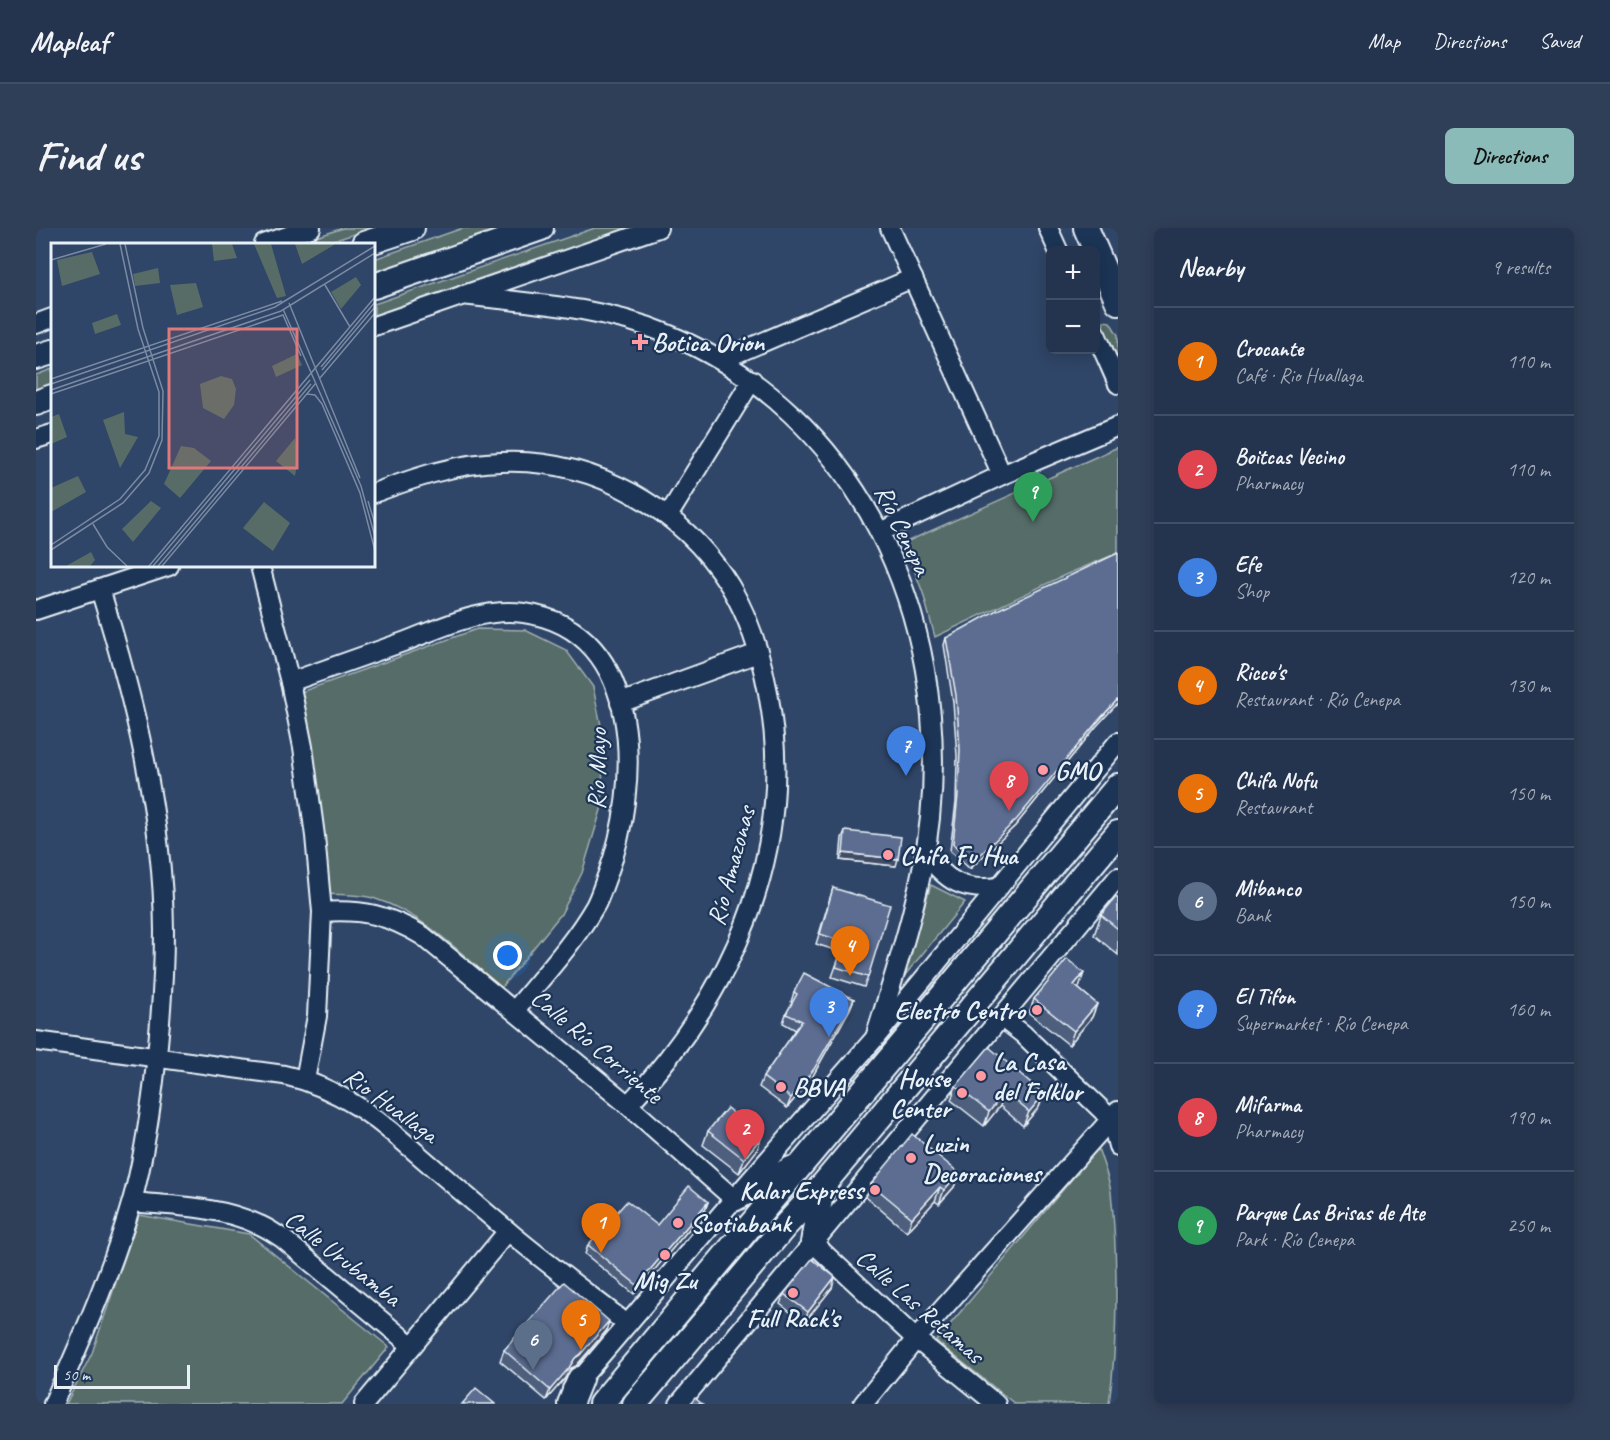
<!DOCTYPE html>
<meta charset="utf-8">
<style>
:root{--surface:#24344e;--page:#303f58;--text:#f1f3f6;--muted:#a3aab6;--line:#414f66;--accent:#8bbbb9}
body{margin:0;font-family:Caveat,sans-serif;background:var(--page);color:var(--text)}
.controls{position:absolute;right:18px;top:18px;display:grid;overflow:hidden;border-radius:9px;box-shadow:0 3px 15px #0003}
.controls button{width:54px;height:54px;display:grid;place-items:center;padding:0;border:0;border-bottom:2px solid var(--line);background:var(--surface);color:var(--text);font:30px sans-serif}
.scale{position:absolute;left:18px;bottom:15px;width:136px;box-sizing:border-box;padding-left:6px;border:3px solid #e8f1f8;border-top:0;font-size:16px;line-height:21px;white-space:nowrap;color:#e8f1f8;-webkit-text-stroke:4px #1d3557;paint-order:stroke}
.you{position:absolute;left:472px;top:728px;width:21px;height:21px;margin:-15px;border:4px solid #fff;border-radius:50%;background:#1a73e8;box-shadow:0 0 0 9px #1a73e833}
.badge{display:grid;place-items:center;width:39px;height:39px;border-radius:50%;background:var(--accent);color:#fff;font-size:20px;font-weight:700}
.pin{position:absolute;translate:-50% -50px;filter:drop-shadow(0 2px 3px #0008)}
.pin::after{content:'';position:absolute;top:32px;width:21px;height:18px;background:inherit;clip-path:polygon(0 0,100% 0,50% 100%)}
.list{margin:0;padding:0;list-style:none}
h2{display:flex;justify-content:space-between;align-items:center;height:78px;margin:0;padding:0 24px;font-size:26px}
h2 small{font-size:20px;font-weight:400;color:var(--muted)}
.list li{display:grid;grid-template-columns:39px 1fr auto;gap:18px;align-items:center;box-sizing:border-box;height:108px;padding:0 24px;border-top:2px solid var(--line)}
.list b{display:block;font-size:22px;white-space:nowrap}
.list p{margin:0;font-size:20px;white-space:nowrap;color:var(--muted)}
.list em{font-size:20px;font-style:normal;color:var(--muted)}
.map{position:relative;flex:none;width:1082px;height:1176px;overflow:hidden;border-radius:9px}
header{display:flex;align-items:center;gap:36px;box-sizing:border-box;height:84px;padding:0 30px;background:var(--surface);border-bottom:2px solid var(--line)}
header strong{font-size:28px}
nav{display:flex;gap:33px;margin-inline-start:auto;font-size:21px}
.intro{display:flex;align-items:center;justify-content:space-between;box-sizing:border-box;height:144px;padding:0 36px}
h1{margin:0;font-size:42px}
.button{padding:15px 27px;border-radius:9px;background:var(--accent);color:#111;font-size:21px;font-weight:700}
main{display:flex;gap:36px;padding:0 36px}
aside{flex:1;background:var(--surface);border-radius:9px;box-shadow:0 3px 15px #0003}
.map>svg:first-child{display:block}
.green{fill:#576c67;stroke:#a0aeb0;stroke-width:1.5}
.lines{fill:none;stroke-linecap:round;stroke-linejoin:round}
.minor-casing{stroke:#e8f1f8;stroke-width:22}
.major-casing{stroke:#e8f1f8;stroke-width:28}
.minor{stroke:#1d3557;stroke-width:18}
.major{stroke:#1d3557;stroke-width:24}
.wall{fill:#4e5e7d;stroke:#e8f1f8;stroke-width:1.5}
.shaded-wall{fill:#404c66;stroke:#e8f1f8;stroke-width:1.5}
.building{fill:#5b6d91;stroke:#e8f1f8;stroke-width:1.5}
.poi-dot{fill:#ff9aa2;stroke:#1d3557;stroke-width:2}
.labels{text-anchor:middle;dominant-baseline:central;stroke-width:4.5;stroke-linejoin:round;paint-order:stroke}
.poi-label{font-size:26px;font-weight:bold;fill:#e8f1f8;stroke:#1d3557;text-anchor:start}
.street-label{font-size:26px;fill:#e8f1f8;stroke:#1d3557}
.inset-road{fill:none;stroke:#7a8aa2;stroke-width:1.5}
.view{fill:#dd787b;fill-opacity:0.15;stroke:#dd787b;stroke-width:3}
.inset-edge{fill:none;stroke:#e8f1f8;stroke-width:3}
</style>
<header>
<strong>Mapleaf</strong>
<nav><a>Map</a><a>Directions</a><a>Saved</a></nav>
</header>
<div class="intro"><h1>Find us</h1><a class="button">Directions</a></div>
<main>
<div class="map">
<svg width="1082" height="1176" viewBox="0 0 1082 1176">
<rect width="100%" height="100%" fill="#304668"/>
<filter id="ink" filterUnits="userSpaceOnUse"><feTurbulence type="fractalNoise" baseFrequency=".0167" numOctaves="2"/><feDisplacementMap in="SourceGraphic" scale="12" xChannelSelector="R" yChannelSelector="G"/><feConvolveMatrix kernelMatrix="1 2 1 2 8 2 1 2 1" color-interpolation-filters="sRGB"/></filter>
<g filter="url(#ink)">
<!-- green -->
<g class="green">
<polygon points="307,0 336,0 288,16 260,16"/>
<polygon points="427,0 475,0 338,47 338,31"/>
<polygon points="559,0 595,0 338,89 338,76"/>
<polygon points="1068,93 1074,94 1082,107 1082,134 1067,101"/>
<polygon points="16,141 16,157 0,163 0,147"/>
<polygon points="1082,219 1082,325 1029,347 899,409 887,365 868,315"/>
<path d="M441,401L489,402L530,422L557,459L568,512L565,582L546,645L525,686L465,760C426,726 388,686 337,670C323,666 305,667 291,666L265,464Z"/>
<polygon points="895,657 929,674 865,752"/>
<path d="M1062,920C1067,935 1073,950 1075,964C1082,1030 1082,1111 1073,1176H979L900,1113Z"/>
<polygon points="103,987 213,1006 353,1119 306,1176 30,1176 56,1125"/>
</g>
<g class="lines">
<!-- minor casing -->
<g class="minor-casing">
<g id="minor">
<polyline points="854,0 966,247"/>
<polyline points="1012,0 1022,22"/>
<polyline points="228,16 275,0"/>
<path d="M427,67C495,75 565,79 629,105C823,184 915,389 894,590C886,665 861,738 839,810"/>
<polyline points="0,96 16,90"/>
<polyline points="338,98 622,0"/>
<polyline points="1060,106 1082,156"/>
<polyline points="685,132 877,50"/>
<polyline points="0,211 16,206"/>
<path d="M338,265C378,250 421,235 465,234C557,230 646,280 694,358C730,418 744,506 738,575C728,690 670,794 592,877"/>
<polyline points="632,288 716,152"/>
<polyline points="844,304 966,247 1082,198"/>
<polyline points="224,338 254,454 267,519 279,608 286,684 281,788 269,852"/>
<polyline points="0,382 133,338"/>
<path d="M254,454C293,440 331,427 370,413C407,399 447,379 488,385C611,402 604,561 571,648C567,658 564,669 559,678C537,716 507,748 479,782"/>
<polyline points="584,475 722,425"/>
<path d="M889,624C909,653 928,664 963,659"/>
<path d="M286,684C327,681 352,687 387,708L592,877L698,971"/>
<polyline points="966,790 987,806 1075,891 1082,918"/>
<path d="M0,813L248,847C305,860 342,891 384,928C413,953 442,978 472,1003C510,1035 551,1065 591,1096"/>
<path d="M96,974C137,978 183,978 221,996C230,999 238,1005 246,1010L376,1118"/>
<polyline points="777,1015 880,1111 960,1176"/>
<polyline points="536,1161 698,971 839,810 1082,514"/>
<path d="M17,1176C46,1110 76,1043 96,973C107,934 113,893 118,853C124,803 128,753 128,703C127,587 98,471 64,361"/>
<polyline points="328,1176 472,1003"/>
<polyline points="643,1176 1082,649"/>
<polyline points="827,1176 880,1111 1082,883"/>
</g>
</g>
<!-- major casing -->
<g class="major-casing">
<g id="major">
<polyline points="1050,0 1082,74"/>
<polyline points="328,16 376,0"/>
<polyline points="338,58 505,0"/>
<polyline points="0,129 16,124"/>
<polyline points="0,175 16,169"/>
<polyline points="698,971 755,941"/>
<polyline points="777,1015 786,958"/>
<polyline points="534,1176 544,1151"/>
<polyline points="565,1176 1082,558"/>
<polyline points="599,1176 748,999 786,958 1082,605"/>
</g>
</g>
<!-- minor -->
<use href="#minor" class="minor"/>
<!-- major -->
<use href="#major" class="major"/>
</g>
<!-- wall -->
<g class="wall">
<polygon points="910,410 1059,500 979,598 934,641 914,623 920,574 921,528 917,474 908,417"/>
<polygon points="809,603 860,638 804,632 806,610"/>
<polygon points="797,660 832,749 828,759 796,749 805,724 780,716"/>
<polygon points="1082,671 1082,727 1058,707 1065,687"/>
<polygon points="1043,759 1042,760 1061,776 1056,789 1033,817 993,785 998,771"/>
<polygon points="758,764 818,771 814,781 775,851 751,880 723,859 727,849 760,802 747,795 750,786 756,775 755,774"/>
<polygon points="920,858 1008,866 1003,879 987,898 964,878 948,898 915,872"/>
<polygon points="672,903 721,922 703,945 667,917"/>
<polygon points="923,945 918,959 903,976 899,973 871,1004 830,969 835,956"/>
<polygon points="672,974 669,982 598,1066 549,1026 552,1017 621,997"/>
<polygon points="799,1049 796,1060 768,1095 744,1076 748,1066"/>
<polygon points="570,1103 540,1138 535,1140 529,1150 510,1172 464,1133 468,1122"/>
</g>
<!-- shaded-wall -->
<g class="shaded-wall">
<polygon points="1082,471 1082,475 1059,500 979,598 934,641 937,634"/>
<polygon points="807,625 862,631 860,638 804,632"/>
<polygon points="1048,745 1043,759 1033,771 1038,757"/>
<polygon points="818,771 814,781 775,851 751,880 755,870"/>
<polygon points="1061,776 1056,789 1033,817 1038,803"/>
<polygon points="969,864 964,878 948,898 953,884"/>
<polygon points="1008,866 1003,879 987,898 993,884"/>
<polygon points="726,908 721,922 703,945 708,931"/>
<polygon points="923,945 918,959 903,976 908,962"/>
<polygon points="904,959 899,973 871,1004 876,990"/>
<polygon points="672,974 669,982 598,1066 601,1057"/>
<polygon points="799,1049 796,1060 768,1095 772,1084"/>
<polygon points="573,1093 570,1103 540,1138 535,1140 529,1150 510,1172 514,1162 539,1130"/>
</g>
<!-- building -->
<g class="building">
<polygon points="1082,325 1082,471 1062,493 981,591 937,634 917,616 922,567 924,521 920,467 910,410 959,383"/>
<polygon points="809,603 865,609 862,631 807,625"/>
<polygon points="797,660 854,677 832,749 800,739 808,714 784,706"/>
<polygon points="1080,669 1082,671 1082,701 1065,687"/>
<polygon points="1031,731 1048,745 1038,757 1061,776 1038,803 998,771"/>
<polygon points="768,745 818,771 778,841 755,870 727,849 766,793 750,786 761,766 758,764"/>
<polygon points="953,819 1008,866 993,884 969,864 953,884 920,858"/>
<polygon points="691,880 726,908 708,931 672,903"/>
<polygon points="876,906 923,945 908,962 904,959 876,990 835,956"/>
<polygon points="653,958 672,974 601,1057 552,1017 591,973 621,997"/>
<polygon points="776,1031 799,1049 772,1084 748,1066"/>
<polygon points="528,1054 573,1093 544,1127 539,1130 533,1140 514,1162 468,1122"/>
<polygon points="440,1160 459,1176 426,1176"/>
<polygon points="659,1170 666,1176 654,1176"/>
</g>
</g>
<!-- markers -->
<g class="poi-dot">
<path d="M601 105h6v6h6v6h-6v6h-6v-6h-6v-6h6z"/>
<circle cx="1007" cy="542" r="6"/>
<circle cx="852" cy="627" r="6"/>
<circle cx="1001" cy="782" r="6"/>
<circle cx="945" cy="848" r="6"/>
<circle cx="745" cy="859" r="6"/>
<circle cx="926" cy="865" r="6"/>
<circle cx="875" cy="930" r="6"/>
<circle cx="839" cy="962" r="6"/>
<circle cx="642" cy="995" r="6"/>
<circle cx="629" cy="1027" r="6"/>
<circle cx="757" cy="1065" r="6"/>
</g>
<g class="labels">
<!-- poi labels -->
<g class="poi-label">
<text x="616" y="114">Botica Orion</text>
<text x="1019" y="542">GMO</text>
<text x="864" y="627">Chifa Fu Hua</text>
<text x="989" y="782" text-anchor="end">Electro Centro</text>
<text x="957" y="833">La Casa<tspan x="957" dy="30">del Folklor</tspan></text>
<text x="914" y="850" text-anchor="end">House<tspan x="914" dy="30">Center</tspan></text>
<text x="757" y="859">BBVA</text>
<text x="887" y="915">Luzin<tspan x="887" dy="30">Decoraciones</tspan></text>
<text x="827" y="962" text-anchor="end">Kalar Express</text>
<text x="654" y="995">Scotiabank</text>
<text x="629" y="1052" text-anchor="middle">Mig Zu</text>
<text x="757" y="1090" text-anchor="middle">Full Rack's</text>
</g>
<!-- street labels -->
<g class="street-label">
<text transform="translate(867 302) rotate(64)">Río Cenepa</text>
<text transform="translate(561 541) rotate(-89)">Río Mayo</text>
<text transform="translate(695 638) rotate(-75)">Río Amazonas</text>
<text transform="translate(561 818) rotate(40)">Calle Río Corriente</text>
<text transform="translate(355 877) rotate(36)">Rio Huallaga</text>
<text transform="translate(307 1030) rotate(38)">Calle Urubamba</text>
<text transform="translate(884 1078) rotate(41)">Calle Las Retamas</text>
</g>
</g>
<!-- overview -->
<g transform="translate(15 15)">
<rect width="324" height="324" fill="#304668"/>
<path d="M161,1H181L186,15L163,18ZM203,1H220L235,53L226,55ZM244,1H283V2L251,21ZM41,9L49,31L11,43L6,17ZM107,25L109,40L84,43L82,31ZM305,34L310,42L290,66L280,49ZM145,40L152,64L126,72L119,42ZM66,71L70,82L44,91L41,80ZM246,111L251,122L225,134L221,123ZM170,133L181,136L185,146L183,162L173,176L152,165L149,141ZM73,169L74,191L87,194L69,225L52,177ZM8,171L16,194L0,201V174ZM244,195L247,215L244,233L225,218ZM130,203L143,205L160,218L129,255L113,241ZM27,233L35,249L0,269V245ZM100,258L110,265L82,299L71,286ZM213,259L239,280L222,308L192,285ZM40,309L44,317L39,323H15Z" fill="#576c67"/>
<path class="inset-road" d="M0,17L55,1M274,42L299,84M238,60L309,235M232,66L310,243L324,294M270,124L324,59M271,127L324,64M269,135L324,70M0,136L231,58M0,141L224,64L324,3M0,147L230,68L324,10M0,151L232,72L250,113M256,151L264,152L271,161L309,250L324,308M317,258L324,281M42,281L56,304L76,323M0,302L69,256L94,227L108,193V149L87,86L69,1M0,307L72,260L98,230L111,197L112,148L92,85L74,1M98,323L324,54M102,323L259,137M107,323L260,141M111,323L265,140"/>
<path class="view" d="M118,86H246V225H118Z"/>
<rect width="324" height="324" class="inset-edge"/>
</g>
</svg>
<div class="controls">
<button>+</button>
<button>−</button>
</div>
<div class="scale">50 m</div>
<div class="you"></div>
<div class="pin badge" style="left:565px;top:1025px;background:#e8710a">1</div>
<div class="pin badge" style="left:709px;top:931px;background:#e0444e">2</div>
<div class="pin badge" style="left:793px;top:809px;background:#3f7fe0">3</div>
<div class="pin badge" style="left:814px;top:748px;background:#e8710a">4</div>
<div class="pin badge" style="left:545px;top:1122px;background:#e8710a">5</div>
<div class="pin badge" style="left:497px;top:1142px;background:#5c6f8a">6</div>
<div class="pin badge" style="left:870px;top:548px;background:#3f7fe0">7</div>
<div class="pin badge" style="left:973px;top:583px;background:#e0444e">8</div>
<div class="pin badge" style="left:997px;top:294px;background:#2e9e5b">9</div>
</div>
<aside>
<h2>Nearby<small>9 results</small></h2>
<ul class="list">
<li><span class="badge" style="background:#e8710a">1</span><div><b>Crocante</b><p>Café · Rio Huallaga</p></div><em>110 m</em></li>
<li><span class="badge" style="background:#e0444e">2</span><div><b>Boitcas Vecino</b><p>Pharmacy</p></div><em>110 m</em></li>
<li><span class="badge" style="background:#3f7fe0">3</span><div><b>Efe</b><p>Shop</p></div><em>120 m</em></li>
<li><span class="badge" style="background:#e8710a">4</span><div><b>Ricco's</b><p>Restaurant · Río Cenepa</p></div><em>130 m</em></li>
<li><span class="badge" style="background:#e8710a">5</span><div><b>Chifa Nofu</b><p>Restaurant</p></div><em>150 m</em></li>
<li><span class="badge" style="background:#5c6f8a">6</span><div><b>Mibanco</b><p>Bank</p></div><em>150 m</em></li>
<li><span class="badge" style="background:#3f7fe0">7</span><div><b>El Tifon</b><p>Supermarket · Río Cenepa</p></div><em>160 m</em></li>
<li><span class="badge" style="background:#e0444e">8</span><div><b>Mifarma</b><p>Pharmacy</p></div><em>190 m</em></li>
<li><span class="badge" style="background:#2e9e5b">9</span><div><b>Parque Las Brisas de Ate</b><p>Park · Río Cenepa</p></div><em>250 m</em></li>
</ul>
</aside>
</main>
